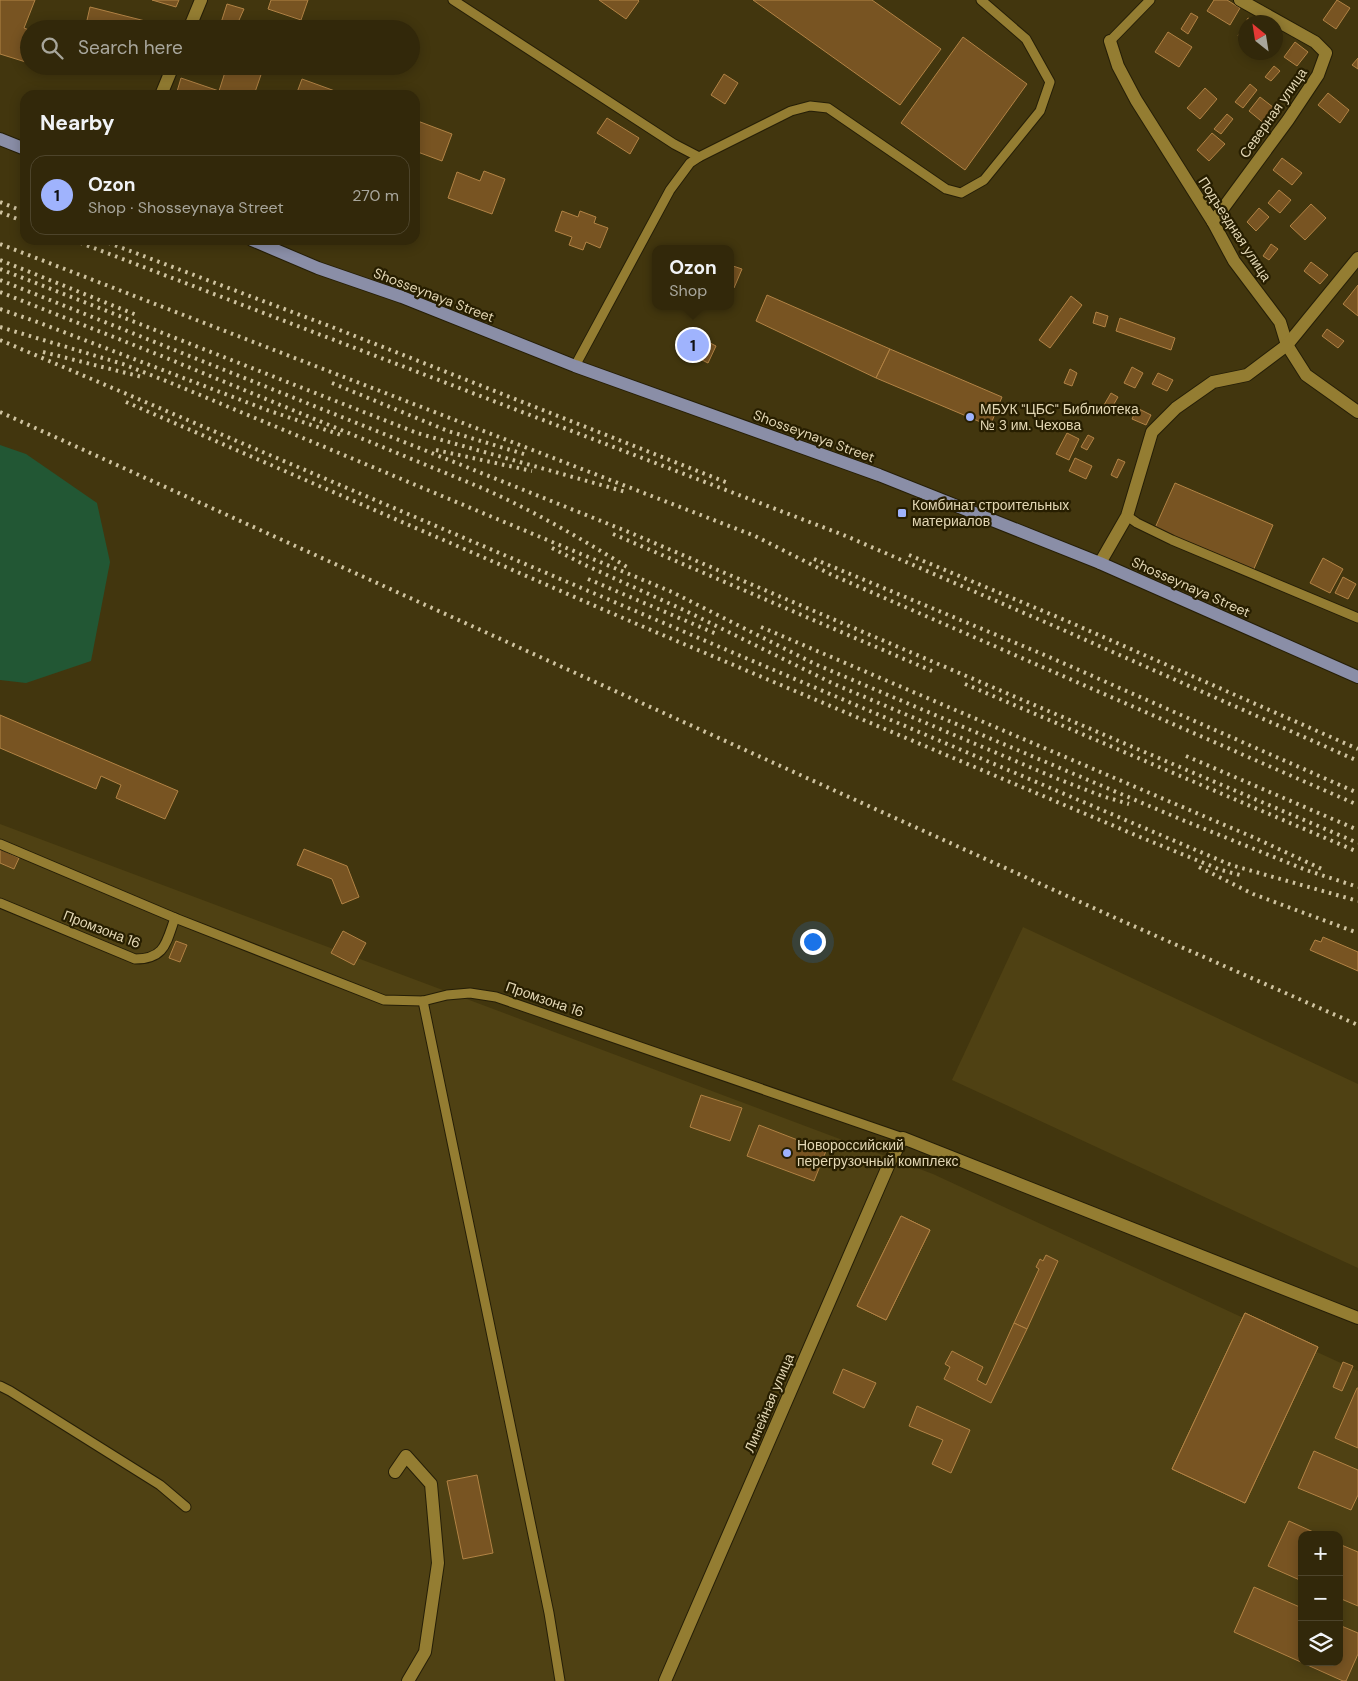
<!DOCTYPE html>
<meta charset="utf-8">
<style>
:root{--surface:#32280a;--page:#3d3418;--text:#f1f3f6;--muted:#a8a69c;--line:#4d442b;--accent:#9fb3fd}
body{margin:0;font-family:"DM Sans",sans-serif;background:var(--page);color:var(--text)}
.controls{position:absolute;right:15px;bottom:15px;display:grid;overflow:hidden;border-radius:10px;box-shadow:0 2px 12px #0003}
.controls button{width:45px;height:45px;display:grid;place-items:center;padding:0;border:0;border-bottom:1px solid var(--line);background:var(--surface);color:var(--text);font:25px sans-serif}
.compass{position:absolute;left:1238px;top:15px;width:45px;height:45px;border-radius:50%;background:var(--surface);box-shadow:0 2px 12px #0003;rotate:330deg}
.you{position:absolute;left:812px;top:941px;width:18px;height:18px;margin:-12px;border:4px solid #fff;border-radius:50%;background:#1a73e8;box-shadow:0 0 0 8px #1a73e833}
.badge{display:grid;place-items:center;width:32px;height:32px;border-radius:50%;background:var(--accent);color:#111;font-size:16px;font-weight:700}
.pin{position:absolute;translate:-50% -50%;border:2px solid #fff;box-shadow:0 1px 5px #0006}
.popup{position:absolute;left:652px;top:245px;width:82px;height:65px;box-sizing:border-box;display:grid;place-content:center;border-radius:10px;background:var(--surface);filter:drop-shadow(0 1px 4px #0005);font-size:16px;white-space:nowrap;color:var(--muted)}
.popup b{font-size:19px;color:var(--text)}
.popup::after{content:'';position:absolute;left:50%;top:100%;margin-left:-10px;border:10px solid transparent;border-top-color:var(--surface)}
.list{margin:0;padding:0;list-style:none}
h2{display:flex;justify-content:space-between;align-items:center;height:65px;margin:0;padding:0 20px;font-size:21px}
h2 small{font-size:16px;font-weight:400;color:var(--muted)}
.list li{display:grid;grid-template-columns:32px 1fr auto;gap:15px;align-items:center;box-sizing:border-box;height:80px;margin:0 10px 10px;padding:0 10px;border:1px solid var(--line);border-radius:15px}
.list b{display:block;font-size:19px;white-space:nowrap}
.list p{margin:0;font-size:16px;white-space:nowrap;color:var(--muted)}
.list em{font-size:16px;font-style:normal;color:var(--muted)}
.icon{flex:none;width:28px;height:28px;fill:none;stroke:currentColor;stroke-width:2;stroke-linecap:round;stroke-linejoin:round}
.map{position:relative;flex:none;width:1358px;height:1681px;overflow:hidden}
.search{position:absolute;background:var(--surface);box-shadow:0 2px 12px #0003;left:20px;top:20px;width:400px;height:55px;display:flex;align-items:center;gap:12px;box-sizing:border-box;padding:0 18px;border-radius:28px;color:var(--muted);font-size:19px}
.panel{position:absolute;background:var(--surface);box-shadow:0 2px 12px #0003;left:20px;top:90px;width:400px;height:155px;border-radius:15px}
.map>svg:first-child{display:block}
.built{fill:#4f4113;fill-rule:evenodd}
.green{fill:#225734}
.building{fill:#785422;stroke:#b28345}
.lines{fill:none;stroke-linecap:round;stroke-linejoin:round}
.lane-casing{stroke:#251e07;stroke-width:11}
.street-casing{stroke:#251e07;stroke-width:14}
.primary-casing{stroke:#251e07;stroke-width:14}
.lane{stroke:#947d32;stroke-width:9}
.street{stroke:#947d32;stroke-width:12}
.primary{stroke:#8a8ea7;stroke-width:12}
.rail{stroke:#cfc3a0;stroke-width:4;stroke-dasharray:2.5 5;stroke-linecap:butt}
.poi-dot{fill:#9fb3fd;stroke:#271e00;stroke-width:2}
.labels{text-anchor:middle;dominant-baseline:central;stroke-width:4.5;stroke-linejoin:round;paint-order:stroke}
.street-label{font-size:14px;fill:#e3d7b4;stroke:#271e00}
.poi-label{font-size:14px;fill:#e3d7b4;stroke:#271e00;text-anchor:start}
</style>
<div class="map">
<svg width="1358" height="1681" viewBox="0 0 1358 1681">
<rect width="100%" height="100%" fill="#42360e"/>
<!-- built -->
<g class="built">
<path d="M0,824L933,1174L1358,1371V1681H0ZM1302,1535H1339V1662H1302Z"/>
<polygon points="1023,927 1358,1084 1358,1268 952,1080"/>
</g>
<!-- green -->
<polygon class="green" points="0,445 26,454 97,503 110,562 91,661 26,683 0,680"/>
<!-- building -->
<g class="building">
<polygon points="0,0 35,0 24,28 29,30 29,63 0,54"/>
<polygon points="152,0 179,0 176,7"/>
<polygon points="271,0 308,0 301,20 268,9"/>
<polygon points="599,0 638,0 639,1 626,19"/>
<polygon points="753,0 872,0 941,49 900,105"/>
<polygon points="1214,0 1227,0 1240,8 1230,25 1207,11"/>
<polygon points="1337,0 1350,8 1336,29 1323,20"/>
<polygon points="227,4 244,9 235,29 219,29"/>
<polygon points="90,7 161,25 160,29 85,29"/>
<polygon points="1191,13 1198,17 1188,34 1181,29"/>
<polygon points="1248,18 1254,21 1253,22 1246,22 1246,35 1243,39 1238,36"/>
<polygon points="1168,32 1192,47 1179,67 1155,52"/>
<polygon points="963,37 1027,84 965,170 901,123"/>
<polygon points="1295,42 1308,52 1297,66 1284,57"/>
<polygon points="1358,58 1358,69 1352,65"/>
<polygon points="41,66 57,66 55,71"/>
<polygon points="227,66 264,66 254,95 176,95 181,78 219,91"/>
<polygon points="1274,66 1280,71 1271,81 1265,77"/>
<polygon points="724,74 738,83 725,104 711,95"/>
<polygon points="302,79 346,95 296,95"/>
<polygon points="1250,84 1257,90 1243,108 1235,102"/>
<polygon points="1205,88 1217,99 1200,119 1187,108"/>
<polygon points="1328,93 1349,110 1340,123 1318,105"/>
<polygon points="1260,97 1278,111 1266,125 1249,111"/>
<polygon points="1227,114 1233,119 1221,134 1214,129"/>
<polygon points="607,118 639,138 630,154 597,133"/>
<polygon points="415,120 452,134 442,161 415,151"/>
<polygon points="1212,133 1225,144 1209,161 1197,150"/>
<polygon points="1282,158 1302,173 1292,185 1273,170"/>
<polygon points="484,171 505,179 492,214 448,198 457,172 480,181"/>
<polygon points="1279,190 1291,200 1280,213 1268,203"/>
<polygon points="1311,204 1326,218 1305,240 1290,226"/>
<polygon points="1259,208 1269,217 1256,231 1247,222"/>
<polygon points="562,211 578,217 580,211 596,217 594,223 608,228 600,248 586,242 583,250 569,245 572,237 555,231"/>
<polygon points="1271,244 1278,249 1269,260 1263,256"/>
<polygon points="1311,262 1328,275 1320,284 1304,271"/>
<polygon points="730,265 742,269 734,288 730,287"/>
<polygon points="1358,285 1358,316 1343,304"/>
<polygon points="767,295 890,349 876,378 756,321"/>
<polygon points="1071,296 1082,305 1050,348 1039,340"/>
<polygon points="1096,312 1108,316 1105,327 1093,323"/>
<polygon points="1120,318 1175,338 1171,350 1116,331"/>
<polygon points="1327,329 1344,341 1338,348 1322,336"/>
<polygon points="689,332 716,346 708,363 680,349"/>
<polygon points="890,349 1002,397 990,426 876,378"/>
<polygon points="1132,367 1143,373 1135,388 1124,383"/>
<polygon points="1070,369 1077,373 1072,386 1064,383"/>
<polygon points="1158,373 1173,380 1167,391 1152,384"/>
<polygon points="1111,393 1118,397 1111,409 1104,405"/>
<polygon points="1137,408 1151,415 1146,425 1132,419"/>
<polygon points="1067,433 1079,439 1069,460 1056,454"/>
<polygon points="1088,435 1094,438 1087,450 1081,447"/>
<polygon points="1075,458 1092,466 1086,479 1069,471"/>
<polygon points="1118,459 1125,462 1117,478 1111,475"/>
<polygon points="1175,483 1273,525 1253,571 1155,528"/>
<polygon points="1323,558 1343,569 1330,593 1310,583"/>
<polygon points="1343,577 1356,584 1348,599 1335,593"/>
<polygon points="0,715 178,791 165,819 116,798 121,785 101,776 96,789 0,748"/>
<polygon points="0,849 19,858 14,869 0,863"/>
<polygon points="304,849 347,866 359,897 342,904 332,879 297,865"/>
<polygon points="343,931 366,943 354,965 331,953"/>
<polygon points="1323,937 1358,952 1358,971 1310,950 1315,940 1321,942"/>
<polygon points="176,941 187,945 180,962 169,958"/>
<polygon points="701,1095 742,1108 730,1141 690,1127"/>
<polygon points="759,1125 826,1151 814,1181 747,1156"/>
<polygon points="901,1216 930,1230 886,1320 857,1306"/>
<polygon points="901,1216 930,1230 886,1320 857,1306"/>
<polygon points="1046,1255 1058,1261 1027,1329 1014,1323 1039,1269 1036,1267 1040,1259 1043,1261"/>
<polygon points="1245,1313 1318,1347 1245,1503 1172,1469"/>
<polygon points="1245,1313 1318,1347 1245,1503 1172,1469"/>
<polygon points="1014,1323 1027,1329 991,1403 944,1379 950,1367 945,1364 952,1351 983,1367 977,1380 986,1385"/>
<polygon points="1343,1362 1353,1366 1342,1391 1333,1387"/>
<polygon points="843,1369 876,1383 864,1408 833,1393"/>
<polygon points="1357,1388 1358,1388 1358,1448 1335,1438"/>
<polygon points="917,1406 970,1430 951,1473 932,1464 943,1440 909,1426"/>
<polygon points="1314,1451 1358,1470 1358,1495 1351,1510 1298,1488"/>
<polygon points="477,1475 493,1553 463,1559 447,1481"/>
<polygon points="1289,1521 1320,1535 1302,1535 1302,1581 1268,1566"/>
<polygon points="1339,1544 1358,1552 1358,1606 1339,1598"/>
<polygon points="1254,1587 1302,1608 1302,1662 1339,1662 1339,1625 1358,1633 1358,1654 1346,1681 1343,1681 1234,1632"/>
</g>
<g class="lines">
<!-- lane casing -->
<g class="lane-casing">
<g id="lane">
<polyline points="453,0 674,144 699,157"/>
<polyline points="1110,41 1150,0"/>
<polyline points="575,366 670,190 690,163 699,157 791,111 810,106 828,108 946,189 961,193 984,180 1040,111 1050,82 1026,39 981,0"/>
<polyline points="1127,516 1137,523 1172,540 1358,618"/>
<polyline points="0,844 175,918 384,1000 423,1001 447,995 470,993 496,997 903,1138"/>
<path d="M0,903L135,959C165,959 166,943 175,918"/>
<polyline points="423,1001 549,1613 560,1681"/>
<polyline points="0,1386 10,1391 160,1485 186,1507"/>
</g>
</g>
<!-- street casing -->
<g class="street-casing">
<g id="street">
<polyline points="189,29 201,0"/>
<polyline points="1110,41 1118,66 1136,100 1213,222 1234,261 1280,322 1287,345 1306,375 1358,412"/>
<polyline points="161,95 173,66"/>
<polyline points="1213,222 1288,120 1318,75 1326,53 1315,42 1240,0"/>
<polyline points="1100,563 1127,516 1152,432 1176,408 1213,382 1247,375 1287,345 1358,258"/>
<polyline points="395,1472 406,1456 431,1484 438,1563 425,1652 408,1681"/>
<polyline points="665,1681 889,1164 903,1138 1358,1318"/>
</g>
</g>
<!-- primary casing -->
<g class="primary-casing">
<g id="primary">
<polyline points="0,139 25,149"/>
<polyline points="252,240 318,268 402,297 575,366 879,475 1100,563 1358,677"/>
</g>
</g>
<!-- lane -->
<use href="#lane" class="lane"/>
<!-- street -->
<use href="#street" class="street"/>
<!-- primary -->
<use href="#primary" class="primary"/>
<!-- rail -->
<g class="rail">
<polyline points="0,202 25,212"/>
<polyline points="0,212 25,222"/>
<polyline points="73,240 846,536 1061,629 1358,761"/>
<polyline points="101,240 332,327 728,483"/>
<polyline points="0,244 755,536 832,575 1358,805"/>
<polyline points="0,260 139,316"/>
<polyline points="0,269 417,433 626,492"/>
<polyline points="0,280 631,533 1358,843"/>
<path d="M0,292L164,357L482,488C532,510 580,538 627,567"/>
<polyline points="0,309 40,323 267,410 341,435"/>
<polyline points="0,327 123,364 176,385 672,592 815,664 1180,819 1306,870 1358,887"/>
<polyline points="0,340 1231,865 1358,901"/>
<polyline points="43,352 142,377"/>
<polyline points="332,383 448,431 527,455"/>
<polyline points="126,402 639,625 1140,837 1221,870 1240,875"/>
<polyline points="0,412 1120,920 1358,1025"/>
<polyline points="436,450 532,471"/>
<polyline points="613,534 932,671"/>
<polyline points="552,548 585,565 686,611 834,684 1058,779 1102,796 1129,804"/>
<polyline points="909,555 1067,621 1358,749"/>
<polyline points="814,559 1047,656 1358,793"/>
<polyline points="588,579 719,635"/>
<polyline points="761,627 1255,838 1324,870"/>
<polyline points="965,684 1358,852"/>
<polyline points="1186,756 1358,830"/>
<polyline points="1199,867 1253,894 1358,933"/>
</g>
</g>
<!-- markers -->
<g class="poi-dot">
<circle cx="970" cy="417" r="5"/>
<rect x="897" y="508" width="10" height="10" rx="2.5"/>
<circle cx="787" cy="1153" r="5"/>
</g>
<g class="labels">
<!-- street labels -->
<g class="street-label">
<text transform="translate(1273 113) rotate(-55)">Северная улица</text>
<text transform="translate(1235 229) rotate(57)">Подъездная улица</text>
<text transform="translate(434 295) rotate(21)">Shosseynaya Street</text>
<text transform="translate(814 436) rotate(20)">Shosseynaya Street</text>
<text transform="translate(1191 587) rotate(24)">Shosseynaya Street</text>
<text transform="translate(102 929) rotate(21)">Промзона 16</text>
<text transform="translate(545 999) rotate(19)">Промзона 16</text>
<text transform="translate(769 1403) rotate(-67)">Линейная улица</text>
</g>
<!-- poi labels -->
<g class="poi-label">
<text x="980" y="409">МБУК "ЦБС" Библиотека<tspan x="980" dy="16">№ 3 им. Чехова</tspan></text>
<text x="912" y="505">Комбинат строительных<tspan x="912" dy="16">материалов</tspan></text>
<text x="797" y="1145">Новороссийский<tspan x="797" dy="16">перегрузочный комплекс</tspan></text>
</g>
</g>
</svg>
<div class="controls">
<button>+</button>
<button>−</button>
<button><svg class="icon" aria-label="layers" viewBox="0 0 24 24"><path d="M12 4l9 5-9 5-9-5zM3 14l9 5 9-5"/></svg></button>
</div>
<svg class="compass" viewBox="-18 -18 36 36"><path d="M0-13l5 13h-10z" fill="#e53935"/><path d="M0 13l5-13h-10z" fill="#a8a69c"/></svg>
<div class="you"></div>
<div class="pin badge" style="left:693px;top:345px">1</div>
<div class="popup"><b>Ozon</b>Shop</div>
<div class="search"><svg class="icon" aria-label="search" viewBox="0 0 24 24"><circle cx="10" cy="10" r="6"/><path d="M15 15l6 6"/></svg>Search here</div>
<section class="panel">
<h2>Nearby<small></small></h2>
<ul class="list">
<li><span class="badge">1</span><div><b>Ozon</b><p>Shop · Shosseynaya Street</p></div><em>270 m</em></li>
</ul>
</section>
</div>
